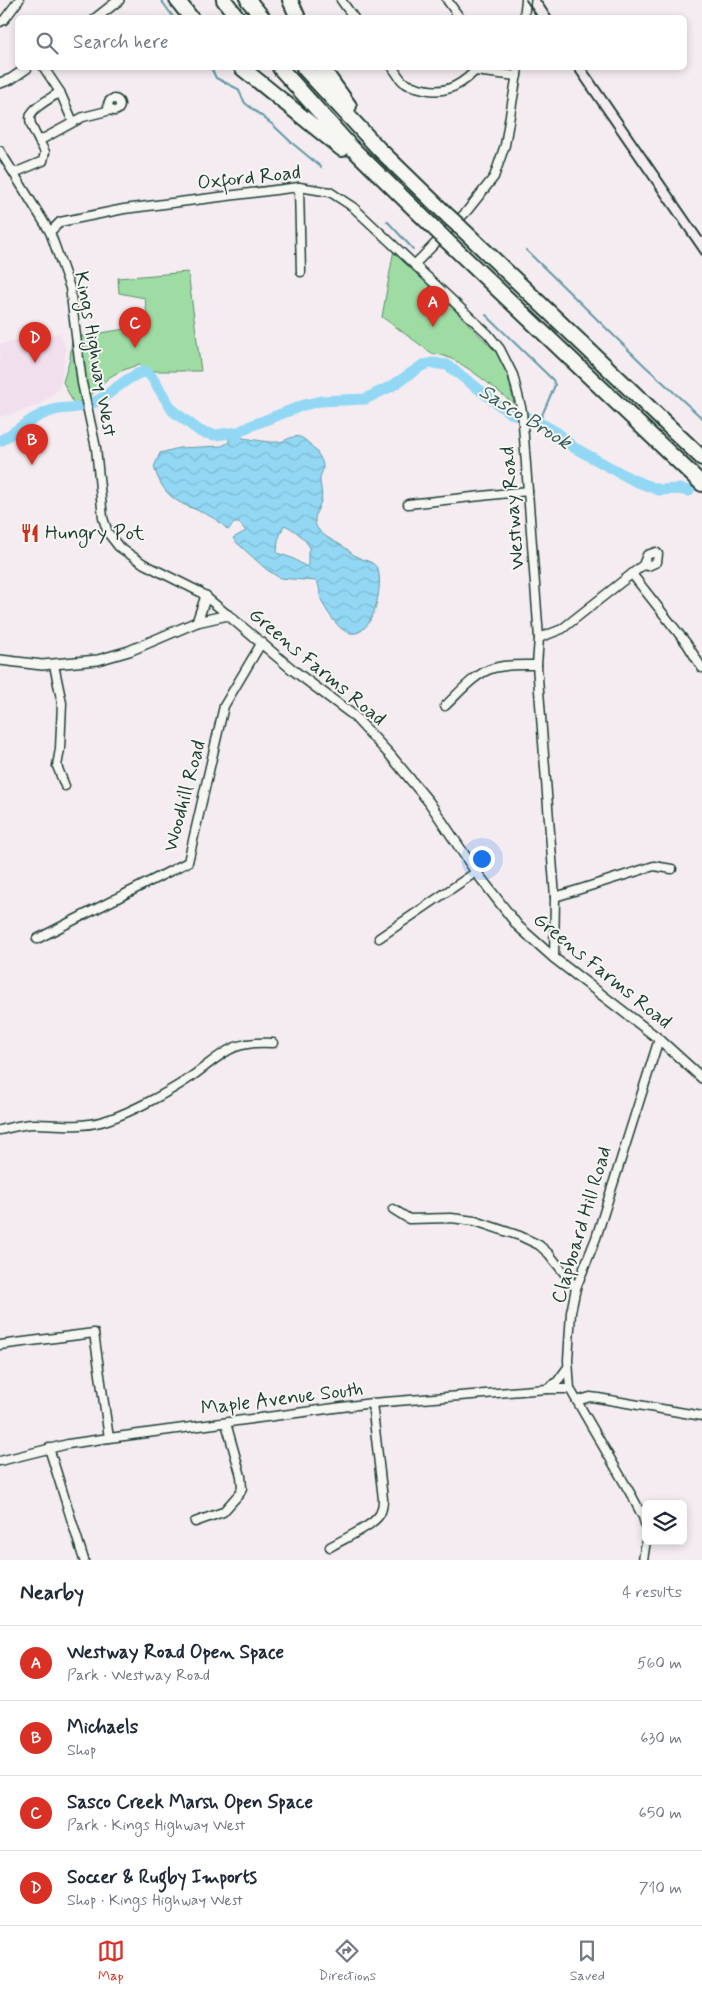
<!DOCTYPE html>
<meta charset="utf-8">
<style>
:root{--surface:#fff;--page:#f6f6f7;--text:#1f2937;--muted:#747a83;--line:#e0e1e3;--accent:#d93025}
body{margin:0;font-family:Mynerve,sans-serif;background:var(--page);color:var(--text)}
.controls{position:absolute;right:15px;bottom:15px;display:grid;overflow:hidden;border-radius:8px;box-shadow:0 2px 8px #0003}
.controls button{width:45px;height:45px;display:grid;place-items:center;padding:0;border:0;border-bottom:1px solid var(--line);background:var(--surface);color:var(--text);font:25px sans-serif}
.you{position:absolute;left:481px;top:858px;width:18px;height:18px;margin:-12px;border:4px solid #fff;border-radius:50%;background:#1a73e8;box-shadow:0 0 0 8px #1a73e833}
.badge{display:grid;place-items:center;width:32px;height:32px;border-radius:50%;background:var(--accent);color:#fff;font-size:16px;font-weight:700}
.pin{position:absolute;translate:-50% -41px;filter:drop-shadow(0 1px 2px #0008)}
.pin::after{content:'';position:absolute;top:26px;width:18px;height:15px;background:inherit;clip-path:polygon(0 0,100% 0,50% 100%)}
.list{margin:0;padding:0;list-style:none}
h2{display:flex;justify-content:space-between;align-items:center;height:65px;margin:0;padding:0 20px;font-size:21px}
h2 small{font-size:16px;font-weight:400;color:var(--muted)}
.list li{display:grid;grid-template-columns:32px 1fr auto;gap:15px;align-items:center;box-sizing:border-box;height:75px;padding:0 20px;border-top:1px solid var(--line)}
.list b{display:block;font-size:19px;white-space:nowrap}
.list p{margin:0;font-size:16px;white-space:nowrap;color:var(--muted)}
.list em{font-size:16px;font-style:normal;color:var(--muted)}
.icon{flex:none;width:28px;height:28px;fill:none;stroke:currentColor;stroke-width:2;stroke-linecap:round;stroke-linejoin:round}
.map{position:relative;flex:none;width:702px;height:1560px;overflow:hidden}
.search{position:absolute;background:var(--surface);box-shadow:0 2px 8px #0003;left:15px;right:15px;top:15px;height:55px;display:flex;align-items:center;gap:12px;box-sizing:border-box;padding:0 18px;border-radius:8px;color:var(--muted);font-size:19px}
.sheet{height:365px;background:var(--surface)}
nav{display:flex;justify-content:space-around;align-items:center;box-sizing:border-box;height:70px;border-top:1px solid var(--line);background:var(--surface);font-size:14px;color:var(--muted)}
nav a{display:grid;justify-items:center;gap:2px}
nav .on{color:var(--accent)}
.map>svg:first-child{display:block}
.built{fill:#f1dfee}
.green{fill:#9edca4;stroke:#5e8c6c}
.water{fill:url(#water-waves);stroke:#649aa7;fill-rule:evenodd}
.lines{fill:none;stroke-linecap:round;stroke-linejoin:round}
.stream{stroke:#649aa7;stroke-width:2}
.river{stroke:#92d8f4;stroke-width:11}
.minor-casing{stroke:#1f3d34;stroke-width:11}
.tertiary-casing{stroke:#1f3d34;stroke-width:12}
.motorway-casing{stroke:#1f3d34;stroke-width:18}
.minor{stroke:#f6f6f2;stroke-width:8}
.tertiary{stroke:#f6f6f2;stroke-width:9}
.motorway{stroke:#f6f6f2;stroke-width:14}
.rail{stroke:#1f3d34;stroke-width:2}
.motorway-bridge-casing{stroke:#1f3d34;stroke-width:18;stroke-linecap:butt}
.motorway-bridge{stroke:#f6f6f2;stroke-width:14}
.labels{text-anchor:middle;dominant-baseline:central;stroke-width:4;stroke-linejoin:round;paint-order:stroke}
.street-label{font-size:20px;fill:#1f3d34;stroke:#f6f6f2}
.poi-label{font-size:20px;fill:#1f3d34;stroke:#f6f6f2;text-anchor:start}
.water-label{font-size:21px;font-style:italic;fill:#365c5a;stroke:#f6f6f2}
</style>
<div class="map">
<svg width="702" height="1560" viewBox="0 0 702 1560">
<defs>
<pattern id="water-waves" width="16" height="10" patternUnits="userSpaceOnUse" patternTransform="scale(1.25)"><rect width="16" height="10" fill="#92d8f4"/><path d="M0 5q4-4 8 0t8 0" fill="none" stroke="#7dbad2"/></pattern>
</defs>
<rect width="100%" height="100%" fill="#f4ecf0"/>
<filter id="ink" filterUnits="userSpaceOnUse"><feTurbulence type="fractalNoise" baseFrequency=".02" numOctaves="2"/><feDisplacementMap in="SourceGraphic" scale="10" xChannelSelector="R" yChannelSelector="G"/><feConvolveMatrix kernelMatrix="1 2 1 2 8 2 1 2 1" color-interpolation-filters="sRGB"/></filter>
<g filter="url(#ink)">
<!-- built -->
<polygon class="built" points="60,333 66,351 59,389 38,406 0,417 0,344"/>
<!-- green -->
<g class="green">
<path d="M394,249L501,357L507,373L514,404C496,390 455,353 433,354L382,317Z"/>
<path d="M188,272L201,371H150L139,364C128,369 115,372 106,380C91,393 95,396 74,404L63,382L70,359L72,338L148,325L145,298L119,293L118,278Z"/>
</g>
<!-- water -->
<path class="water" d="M241,436L243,438C252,439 270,443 277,442C288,442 294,431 305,440C312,445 324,459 323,468C323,472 320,474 320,479C320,487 323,492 321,501C319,508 314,515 315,523C318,535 335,541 344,547C348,549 351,554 356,556C363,561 374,560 378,570C384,587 371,650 342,629C335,624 321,604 320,595C319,589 320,586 316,581L280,578L267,570L236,542L233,538L246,531L239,523H234L228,530C200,500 169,516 154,467L160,453L179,448L222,446L229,442V438ZM284,525C294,529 305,538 310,548L308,551V566H305L292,558L277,553L278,540Z"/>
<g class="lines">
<!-- stream -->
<g class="stream">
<polyline points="161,0 174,18"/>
<polyline points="211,68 216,78 238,89 245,103 273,125 292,143 321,167"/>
<polyline points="387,221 413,249"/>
<polyline points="526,250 645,366 702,418"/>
<polyline points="486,315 553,380 555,385 539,422"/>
</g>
<!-- river -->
<path class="river" d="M0,441C18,430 37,413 58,409C70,407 82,409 93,403C113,394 123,378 145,371L151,376L173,411L201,432L215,435L239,432L248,427L304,405L321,401L365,399L392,386L423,365L432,363L447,365L510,413L533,419L558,433L573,447L633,480L659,490L679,489L689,491"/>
<!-- minor casing -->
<g class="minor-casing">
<g id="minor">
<polyline points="341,0 354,18"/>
<polyline points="447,0 460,18"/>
<polyline points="524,18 526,0"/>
<polyline points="0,22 4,20 19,0"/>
<polyline points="44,68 60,92 73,122"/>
<path d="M393,68C396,72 400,80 405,83C407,85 413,86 416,87C441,95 457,89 475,71L517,76"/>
<circle cx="114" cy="105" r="6"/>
<polyline points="39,141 83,117 111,110"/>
<polyline points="0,151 50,232 70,288 82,383 96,448 103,518 108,533 119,547 144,564 200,592 228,615"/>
<path d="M14,173L43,161L45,152C24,113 22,116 60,92"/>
<polyline points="299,187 301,272"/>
<polyline points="50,232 60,222 124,209 299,187 330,192 353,207 488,334 500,349 513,375 522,411 539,638 537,665 555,897 554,958"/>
<polyline points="415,264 467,211 494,177 505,145 518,68"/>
<polyline points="408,504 528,491"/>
<polyline points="632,574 687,644 702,668"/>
<polyline points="539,638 562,629 643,565 647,555 656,552 658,554 657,562 648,566 643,565"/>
<polyline points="54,665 62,703 60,749 57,766 65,786"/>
<path d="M445,706C459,693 475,673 494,668C508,664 523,665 537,665"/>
<polyline points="555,897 654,866 672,869"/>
<polyline points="379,938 476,872"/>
<polyline points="37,939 188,862 224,706 262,642"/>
<path d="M0,1130C12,1127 25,1123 38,1124C63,1125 86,1128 110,1119C131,1112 169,1092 188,1079C222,1056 228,1040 273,1043"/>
<polyline points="393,1209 409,1219 451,1218 475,1221 520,1236 539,1245 549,1254 576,1288"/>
<polyline points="0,1345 94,1333 109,1438"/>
<polyline points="547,1389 557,1382 568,1367"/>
<polyline points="577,1401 590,1397 598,1398 702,1416"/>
<polyline points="49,1448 84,1560"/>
<polyline points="0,1461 68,1444 109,1438 372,1403 547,1389 570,1389"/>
<polyline points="195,1522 223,1512 240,1493 242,1488 241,1476 226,1423"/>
<polyline points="646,1527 643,1517 633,1498 570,1389 568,1360 571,1312 576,1288 596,1238 659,1039"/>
<path d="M330,1547C343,1539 372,1527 380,1514C382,1510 383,1504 383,1499L372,1403"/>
<polyline points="643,1560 646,1541"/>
</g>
</g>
<!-- tertiary casing -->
<g class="tertiary-casing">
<g id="tertiary">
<polyline points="96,18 119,0"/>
<polyline points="0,83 11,79 27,68"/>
<polyline points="197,622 206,596"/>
<polyline points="0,660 42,665 98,660 129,651 197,622 228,615 293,670 353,715 391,756 429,802 476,872 518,926 554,958 659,1039 702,1078"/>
</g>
</g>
<!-- motorway casing -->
<g class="motorway-casing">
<g id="motorway">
<polyline points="177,0 191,18"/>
<polyline points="224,0 238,18"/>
<polyline points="248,0 263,18"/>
<polyline points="290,0 298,18"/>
<polyline points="242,68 342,149"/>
<polyline points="280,68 350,146 436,230"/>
<polyline points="304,68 379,149 449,217"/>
<polyline points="322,68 349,106"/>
<polyline points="460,227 702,458"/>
<polyline points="447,241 702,484"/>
</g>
</g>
<!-- minor -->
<use href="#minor" class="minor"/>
<!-- tertiary -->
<use href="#tertiary" class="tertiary"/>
<!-- motorway -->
<use href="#motorway" class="motorway"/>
<!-- rail -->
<g class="rail">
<polyline points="526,0 538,18"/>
<polyline points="540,0 552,18"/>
<polyline points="573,68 702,255"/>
<polyline points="586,68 702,237"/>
</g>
<!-- motorway-bridge casing -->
<g class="motorway-bridge-casing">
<g id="motorway-bridge">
<polyline points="449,217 460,227"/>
<polyline points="436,230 447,241"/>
</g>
</g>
<!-- motorway-bridge -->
<use href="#motorway-bridge" class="motorway-bridge"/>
</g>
</g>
<!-- icons -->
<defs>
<g id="restaurant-bare" transform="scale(1.5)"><path d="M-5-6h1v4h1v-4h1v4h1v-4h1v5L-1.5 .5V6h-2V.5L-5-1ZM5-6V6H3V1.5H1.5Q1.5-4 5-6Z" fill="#c8321e" stroke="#f6f6f2" stroke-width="2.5" paint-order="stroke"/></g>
</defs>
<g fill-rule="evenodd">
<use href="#restaurant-bare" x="30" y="533"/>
</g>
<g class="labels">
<!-- street labels -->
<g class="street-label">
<text transform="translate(249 178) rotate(-6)">Oxford Road</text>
<text transform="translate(95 354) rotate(80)">Kings Highway West</text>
<text transform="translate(513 508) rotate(-95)">Westway Road</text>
<text transform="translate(317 667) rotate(40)">Greens Farms Road</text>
<text transform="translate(185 796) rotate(-75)">Woodhill Road</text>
<text transform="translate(602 971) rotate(39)">Greens Farms Road</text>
<text transform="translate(582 1225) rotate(-73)">Clapboard Hill Road</text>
<text transform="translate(282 1399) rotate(-7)">Maple Avenue South</text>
</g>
<!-- poi labels -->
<g class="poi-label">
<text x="45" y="533">Hungry Pot</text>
</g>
<!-- water labels -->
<g class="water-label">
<text transform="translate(525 417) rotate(32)">Sasco Brook</text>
</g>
</g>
</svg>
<div class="controls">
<button><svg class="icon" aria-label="layers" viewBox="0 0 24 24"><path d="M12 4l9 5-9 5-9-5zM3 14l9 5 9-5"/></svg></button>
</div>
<div class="you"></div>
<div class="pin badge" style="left:433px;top:327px">A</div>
<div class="pin badge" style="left:32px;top:465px">B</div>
<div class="pin badge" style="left:135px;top:348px">C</div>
<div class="pin badge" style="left:35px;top:363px">D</div>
<div class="search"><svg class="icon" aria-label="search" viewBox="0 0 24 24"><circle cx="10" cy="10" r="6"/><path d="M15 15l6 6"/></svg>Search here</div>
</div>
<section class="sheet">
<h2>Nearby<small>4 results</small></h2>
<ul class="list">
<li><span class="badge">A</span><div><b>Westway Road Open Space</b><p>Park · Westway Road</p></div><em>560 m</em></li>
<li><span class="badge">B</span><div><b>Michaels</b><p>Shop</p></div><em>630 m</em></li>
<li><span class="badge">C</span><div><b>Sasco Creek Marsh Open Space</b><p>Park · Kings Highway West</p></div><em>650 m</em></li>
<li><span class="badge">D</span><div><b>Soccer &amp; Rugby Imports</b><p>Shop · Kings Highway West</p></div><em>710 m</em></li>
</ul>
</section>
<nav>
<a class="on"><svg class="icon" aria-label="map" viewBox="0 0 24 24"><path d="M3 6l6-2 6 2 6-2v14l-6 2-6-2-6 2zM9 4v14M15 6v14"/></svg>Map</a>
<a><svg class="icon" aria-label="directions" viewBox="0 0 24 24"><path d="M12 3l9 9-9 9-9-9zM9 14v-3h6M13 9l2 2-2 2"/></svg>Directions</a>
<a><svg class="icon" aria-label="saved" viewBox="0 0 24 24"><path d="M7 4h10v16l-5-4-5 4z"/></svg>Saved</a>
</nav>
